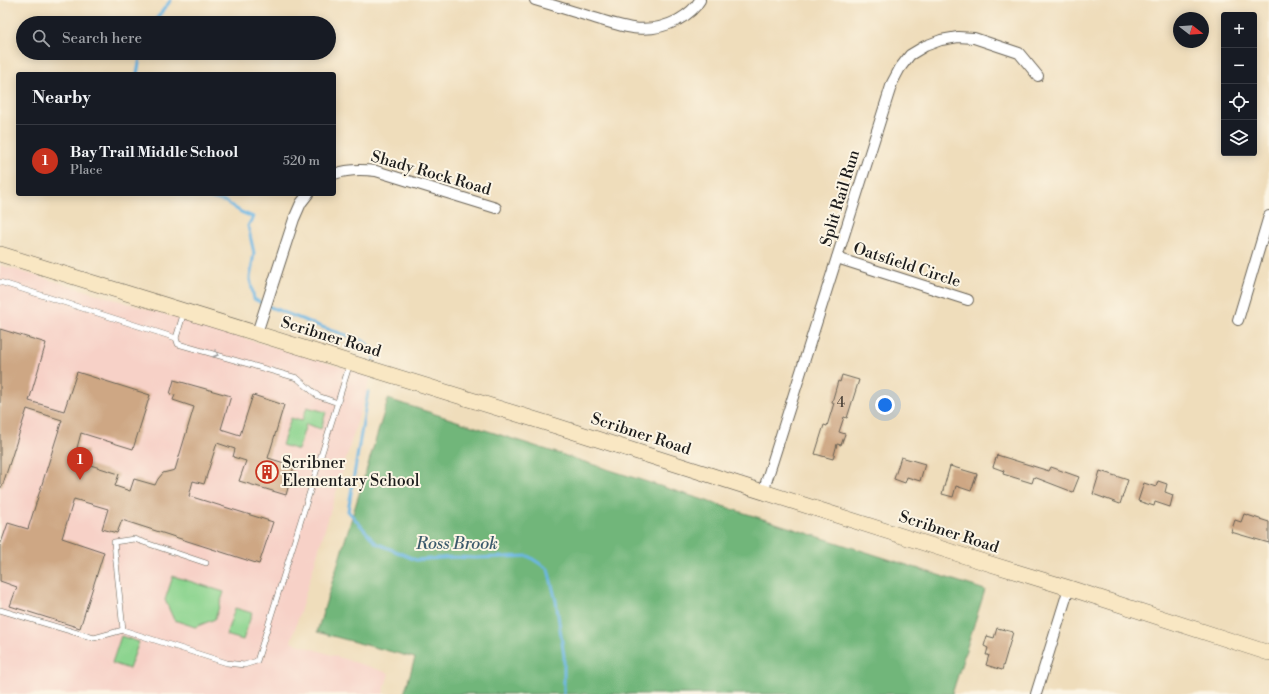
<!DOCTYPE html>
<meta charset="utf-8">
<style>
:root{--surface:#171b24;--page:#242831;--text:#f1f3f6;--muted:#9ea1a6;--line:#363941;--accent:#c8321e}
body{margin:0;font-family:"Libre Bodoni",serif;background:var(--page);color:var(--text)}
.controls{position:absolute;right:12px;top:12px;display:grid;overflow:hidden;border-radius:4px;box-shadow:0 2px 10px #0003}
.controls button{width:36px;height:36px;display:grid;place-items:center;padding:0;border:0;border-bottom:1px solid var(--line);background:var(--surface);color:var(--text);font:20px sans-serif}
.compass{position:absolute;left:1173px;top:12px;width:36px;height:36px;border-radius:50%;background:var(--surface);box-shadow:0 2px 10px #0003;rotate:107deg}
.you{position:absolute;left:885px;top:405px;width:14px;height:14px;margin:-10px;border:3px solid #fff;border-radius:50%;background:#1a73e8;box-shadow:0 0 0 6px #1a73e833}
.badge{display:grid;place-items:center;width:26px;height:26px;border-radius:50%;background:var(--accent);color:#fff;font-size:13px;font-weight:700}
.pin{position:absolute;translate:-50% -33px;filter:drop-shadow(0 1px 2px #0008)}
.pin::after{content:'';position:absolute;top:21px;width:14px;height:12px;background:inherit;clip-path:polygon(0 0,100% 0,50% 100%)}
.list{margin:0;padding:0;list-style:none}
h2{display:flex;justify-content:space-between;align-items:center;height:52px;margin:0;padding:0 16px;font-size:17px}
h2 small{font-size:13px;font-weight:400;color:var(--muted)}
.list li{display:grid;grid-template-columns:26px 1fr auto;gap:12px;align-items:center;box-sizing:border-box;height:72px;padding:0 16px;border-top:1px solid var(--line)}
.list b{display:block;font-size:15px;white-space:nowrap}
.list p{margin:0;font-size:13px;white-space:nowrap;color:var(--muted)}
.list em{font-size:13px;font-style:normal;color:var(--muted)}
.icon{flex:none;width:22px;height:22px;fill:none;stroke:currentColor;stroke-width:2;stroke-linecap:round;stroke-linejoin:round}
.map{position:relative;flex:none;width:1269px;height:694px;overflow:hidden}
.search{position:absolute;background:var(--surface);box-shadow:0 2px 10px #0003;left:16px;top:16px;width:320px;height:44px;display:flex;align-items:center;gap:10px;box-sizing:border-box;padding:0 14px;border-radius:22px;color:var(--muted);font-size:15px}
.panel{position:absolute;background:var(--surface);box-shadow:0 2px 10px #0003;left:16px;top:72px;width:320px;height:124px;border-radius:4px}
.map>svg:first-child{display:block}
.built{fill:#f7d1c7}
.green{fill:#8cd48f;stroke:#547856}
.forest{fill:#71b67a;stroke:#46694b}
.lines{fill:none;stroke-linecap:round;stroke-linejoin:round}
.stream{stroke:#6bb6e4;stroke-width:3}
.building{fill:#cea784}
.lane-casing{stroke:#666054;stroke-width:6}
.street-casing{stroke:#666054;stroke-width:12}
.secondary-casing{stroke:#666054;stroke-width:16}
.lane{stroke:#fff;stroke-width:5}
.street{stroke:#fff;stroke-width:10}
.secondary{stroke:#f9e7c3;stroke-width:15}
.oneway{stroke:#999}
.labels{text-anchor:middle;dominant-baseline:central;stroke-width:4;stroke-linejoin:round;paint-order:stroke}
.number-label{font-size:14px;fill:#483f36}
.street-label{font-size:16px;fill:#1c1c1c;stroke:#fcf5e5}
.poi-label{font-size:16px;fill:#1c1c1c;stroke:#fcf5e5;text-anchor:start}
.water-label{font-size:17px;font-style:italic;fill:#3c5a6c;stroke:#fcf5e5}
</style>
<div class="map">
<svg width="1269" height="694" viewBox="0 0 1269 694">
<rect width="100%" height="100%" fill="#fcf5e5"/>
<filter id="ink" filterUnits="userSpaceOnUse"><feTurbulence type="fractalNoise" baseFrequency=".025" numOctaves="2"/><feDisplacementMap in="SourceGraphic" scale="8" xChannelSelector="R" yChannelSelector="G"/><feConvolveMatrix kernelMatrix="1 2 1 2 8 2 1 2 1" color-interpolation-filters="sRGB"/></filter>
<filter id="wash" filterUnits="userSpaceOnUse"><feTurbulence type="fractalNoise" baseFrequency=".012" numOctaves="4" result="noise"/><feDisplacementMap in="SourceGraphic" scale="16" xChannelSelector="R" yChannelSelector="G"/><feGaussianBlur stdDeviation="0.9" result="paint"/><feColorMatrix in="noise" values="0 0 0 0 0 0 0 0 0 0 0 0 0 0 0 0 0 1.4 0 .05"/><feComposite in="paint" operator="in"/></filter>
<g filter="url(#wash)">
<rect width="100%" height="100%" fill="#efddbb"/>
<!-- built -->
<polygon class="built" points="0,265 371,376 291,642 389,673 383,694 0,694"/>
<!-- green -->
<g class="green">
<polygon points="307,407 326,412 321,429 306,424 298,450 282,445 291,418 302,421"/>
<polygon points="173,576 224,592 215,619 195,627 174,620 165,600"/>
<polygon points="235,608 252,613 243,640 226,635"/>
<polygon points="121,636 139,642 129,669 112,663"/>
</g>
<!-- forest -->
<polygon class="forest" points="388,399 985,590 952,694 404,694 415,658 317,632"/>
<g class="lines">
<!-- stream -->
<g class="stream">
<polyline points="153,23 171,0"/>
<polyline points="137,74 141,53"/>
<polyline points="196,194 226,202 241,212 253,217 248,226 254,253 250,278 254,299 265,305 322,327 364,341 375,352 373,362"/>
<polyline points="368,392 348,511 376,543 416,560 454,557 475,558 528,556 548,569 556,601 564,656 564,694"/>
</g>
</g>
<g id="blocks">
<!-- building -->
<g class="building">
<polygon points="0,329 46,343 29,401 64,411 77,372 150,395 133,449 81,433 77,448 88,451 84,463 119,474 115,486 130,491 134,479 155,485 158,479 163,473 175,470 194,407 173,400 175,395 170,394 174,380 231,396 221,429 240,435 253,395 284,405 268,458 294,466 286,495 239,481 246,461 233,457 235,449 217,443 204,484 193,481 189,496 273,522 259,564 122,520 117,533 102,529 108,509 74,499 62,538 104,552 80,628 10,606 17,587 0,581 0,546 8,523 28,529 62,420 27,409 2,487 0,487"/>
<polygon points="842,375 859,380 847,418 844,417 839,432 845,434 841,445 837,444 833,459 815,454 824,425 827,426 834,403 832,402 838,381 840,382"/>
<polygon points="997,455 1049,471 1051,467 1079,477 1073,492 1034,477 1032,483 1003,474 1004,471 993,467"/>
<polygon points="901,457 925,464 920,481 907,477 905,483 894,479"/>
<polygon points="950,466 977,474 971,491 956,486 953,497 942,494"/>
<polygon points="1100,471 1128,480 1120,504 1093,494"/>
<polygon points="1158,481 1167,484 1165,492 1173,495 1170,507 1155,502 1154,506 1138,501 1144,483 1156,487"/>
<polygon points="1244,514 1269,522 1269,543 1231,532 1235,520 1241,522"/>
<polygon points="997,628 1013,632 1002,670 986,665 989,655 986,655 988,648 984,646 987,636 994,638"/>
</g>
</g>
</g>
<g filter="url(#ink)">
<use href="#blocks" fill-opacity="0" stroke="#666054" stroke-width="1"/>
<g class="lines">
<!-- lane casing -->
<g class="lane-casing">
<g id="lane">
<polyline points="0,282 176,338 178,344 297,378 318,396 338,403"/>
<polyline points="176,338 184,312"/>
<polyline points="206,563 134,539 114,542 123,630 227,663 244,665 257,661 350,363"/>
<polyline points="0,610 94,638 123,630"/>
</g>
</g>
<!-- street casing -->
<g class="street-casing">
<g id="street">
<path d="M535,0C553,5 571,11 588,16C621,26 645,37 678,20C687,15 695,9 700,0"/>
<path d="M334,174C348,169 361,169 376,171L496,208"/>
<polyline points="837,258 968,300"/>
<polyline points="1238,320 1269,216"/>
<polyline points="257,333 294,219 301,203 308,194"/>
<polyline points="763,492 892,83 900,68 910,55 925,46 941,40 958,37 974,38 1019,53 1038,76"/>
<polyline points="1036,694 1069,588"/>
</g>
</g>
<!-- secondary casing -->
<g class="secondary-casing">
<polyline id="secondary" points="0,254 556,426 971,558 1069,588 1269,653"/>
</g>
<!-- lane -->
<use href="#lane" class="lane"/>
<!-- street -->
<use href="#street" class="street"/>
<!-- secondary -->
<use href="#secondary" class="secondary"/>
</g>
<!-- one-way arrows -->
<defs><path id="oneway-chevron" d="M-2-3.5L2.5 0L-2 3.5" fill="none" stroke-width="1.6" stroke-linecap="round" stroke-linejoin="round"/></defs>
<use class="oneway" href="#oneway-chevron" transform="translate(216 354) rotate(16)"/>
</g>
<!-- icons -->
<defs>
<g id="building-ring" transform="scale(1.15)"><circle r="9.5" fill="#fcf5e5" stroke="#c8321e" stroke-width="1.5"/><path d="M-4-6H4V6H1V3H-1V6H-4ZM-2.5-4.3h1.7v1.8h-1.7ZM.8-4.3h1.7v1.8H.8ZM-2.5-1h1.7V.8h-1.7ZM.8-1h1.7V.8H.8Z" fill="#c8321e"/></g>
</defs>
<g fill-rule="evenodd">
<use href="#building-ring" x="267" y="472"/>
</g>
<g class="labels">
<!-- number labels -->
<g class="number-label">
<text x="841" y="403">4</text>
</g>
<!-- street labels -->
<g class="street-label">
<text transform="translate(431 173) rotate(16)">Shady Rock Road</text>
<text transform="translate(840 198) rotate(-73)">Split Rail Run</text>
<text transform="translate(907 265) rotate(18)">Oatsfield Circle</text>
<text transform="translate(331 337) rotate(17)">Scribner Road</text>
<text transform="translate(641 434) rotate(18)">Scribner Road</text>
<text transform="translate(949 532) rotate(18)">Scribner Road</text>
</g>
<!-- poi labels -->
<g class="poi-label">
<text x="282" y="463">Scribner<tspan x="282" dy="18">Elementary School</tspan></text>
</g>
<!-- water labels -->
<g class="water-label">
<text x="457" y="544">Ross Brook</text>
</g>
</g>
</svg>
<div class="controls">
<button>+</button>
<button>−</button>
<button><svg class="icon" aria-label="locate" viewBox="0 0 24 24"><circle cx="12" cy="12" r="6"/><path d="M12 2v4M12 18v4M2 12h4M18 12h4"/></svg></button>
<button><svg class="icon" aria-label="layers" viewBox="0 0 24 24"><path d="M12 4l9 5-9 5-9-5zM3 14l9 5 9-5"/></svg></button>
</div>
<svg class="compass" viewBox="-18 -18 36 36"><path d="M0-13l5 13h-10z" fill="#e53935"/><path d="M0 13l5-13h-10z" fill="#9ea1a6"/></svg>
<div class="you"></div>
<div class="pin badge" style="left:80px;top:480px">1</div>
<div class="search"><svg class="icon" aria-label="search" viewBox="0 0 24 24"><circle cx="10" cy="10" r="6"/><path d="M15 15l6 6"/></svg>Search here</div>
<section class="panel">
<h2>Nearby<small></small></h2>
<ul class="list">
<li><span class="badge">1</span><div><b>Bay Trail Middle School</b><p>Place</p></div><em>520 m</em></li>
</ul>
</section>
</div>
